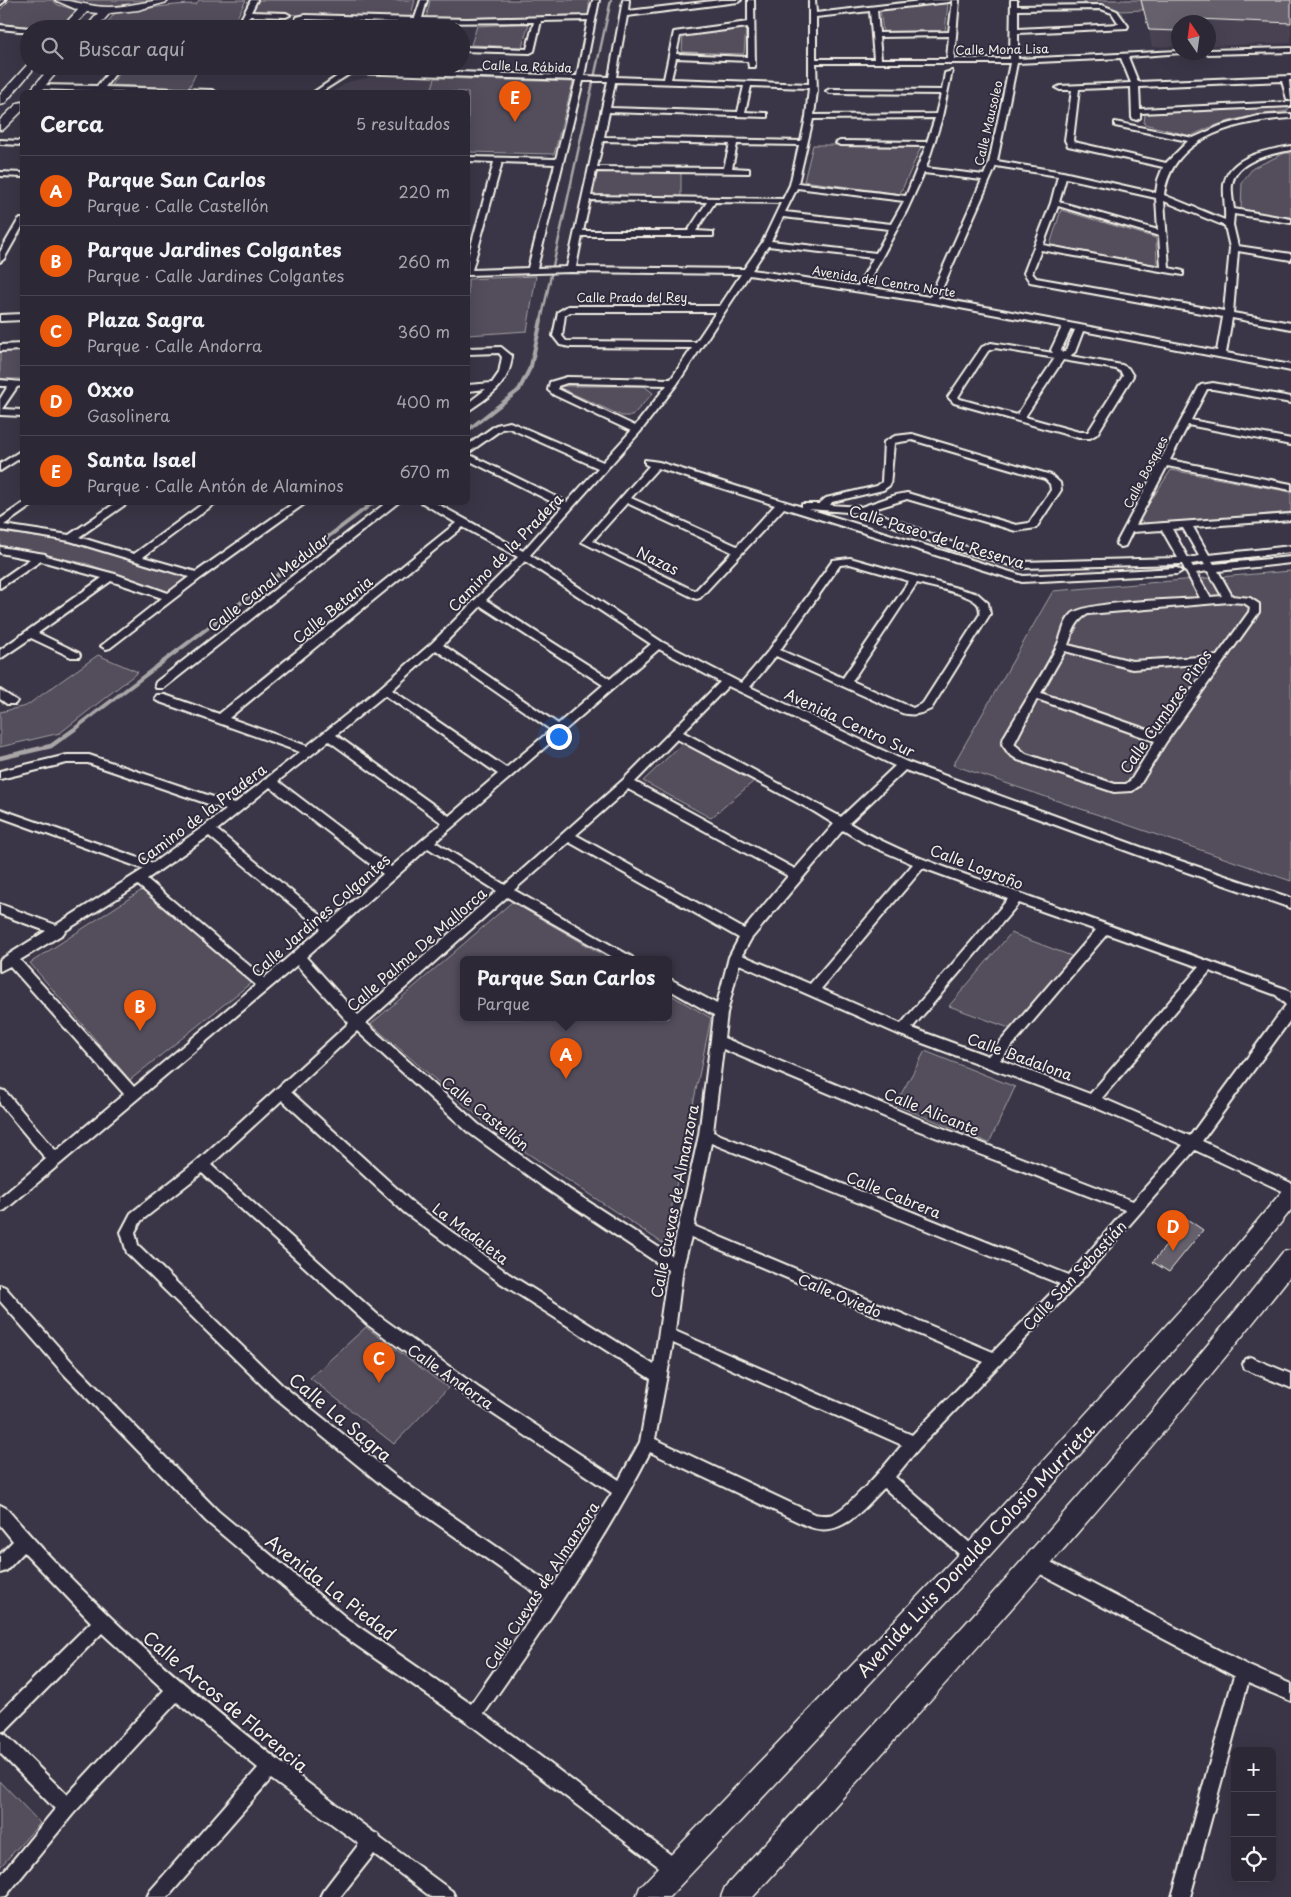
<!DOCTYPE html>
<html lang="es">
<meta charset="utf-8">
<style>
:root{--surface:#2c2835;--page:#383441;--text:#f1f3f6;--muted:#a6a6ad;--line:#484450;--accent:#ea580c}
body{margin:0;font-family:"Playpen Sans",sans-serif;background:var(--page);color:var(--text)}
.controls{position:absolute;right:15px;bottom:15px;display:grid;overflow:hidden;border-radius:8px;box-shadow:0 5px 20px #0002}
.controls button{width:45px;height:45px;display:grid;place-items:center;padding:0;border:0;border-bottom:1px solid var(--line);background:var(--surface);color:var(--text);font:25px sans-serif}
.compass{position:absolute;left:1171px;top:15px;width:45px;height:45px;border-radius:50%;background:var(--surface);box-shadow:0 5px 20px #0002;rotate:347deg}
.you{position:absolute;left:558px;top:736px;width:18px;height:18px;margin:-12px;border:4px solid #fff;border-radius:50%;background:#1a73e8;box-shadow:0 0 0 8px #1a73e833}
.badge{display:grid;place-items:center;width:32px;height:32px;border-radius:50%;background:var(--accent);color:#fff;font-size:16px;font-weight:700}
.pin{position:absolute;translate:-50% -41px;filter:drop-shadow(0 1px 2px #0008)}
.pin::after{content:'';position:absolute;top:26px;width:18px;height:15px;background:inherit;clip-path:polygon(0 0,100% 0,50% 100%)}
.popup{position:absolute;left:460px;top:956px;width:212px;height:65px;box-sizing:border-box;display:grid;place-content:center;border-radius:8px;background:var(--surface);filter:drop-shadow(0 1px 4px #0005);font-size:16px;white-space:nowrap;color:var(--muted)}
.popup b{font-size:19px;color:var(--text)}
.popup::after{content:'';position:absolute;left:50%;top:100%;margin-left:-10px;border:10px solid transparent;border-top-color:var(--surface)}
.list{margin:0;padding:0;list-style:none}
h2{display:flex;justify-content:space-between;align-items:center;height:65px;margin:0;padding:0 20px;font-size:21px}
h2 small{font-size:16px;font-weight:400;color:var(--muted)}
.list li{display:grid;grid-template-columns:32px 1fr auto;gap:15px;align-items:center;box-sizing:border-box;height:70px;padding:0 20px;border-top:1px solid var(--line)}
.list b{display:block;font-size:19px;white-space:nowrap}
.list p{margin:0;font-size:16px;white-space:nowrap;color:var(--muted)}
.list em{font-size:16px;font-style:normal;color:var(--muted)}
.icon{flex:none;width:28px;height:28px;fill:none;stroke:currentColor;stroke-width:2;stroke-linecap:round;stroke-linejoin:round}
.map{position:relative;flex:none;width:1291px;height:1897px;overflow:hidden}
.search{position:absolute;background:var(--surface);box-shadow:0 5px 20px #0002;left:20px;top:20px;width:450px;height:55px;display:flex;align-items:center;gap:12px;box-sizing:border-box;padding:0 18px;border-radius:28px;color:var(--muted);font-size:19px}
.panel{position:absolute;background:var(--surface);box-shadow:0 5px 20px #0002;left:20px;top:90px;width:450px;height:415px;border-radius:8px}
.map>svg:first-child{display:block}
.built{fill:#484352}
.green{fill:#534e5c;stroke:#a4a0a2}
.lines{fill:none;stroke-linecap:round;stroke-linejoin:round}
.stream-far2{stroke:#aaa6a7;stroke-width:2.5}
.stream-far1{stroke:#aaa6a7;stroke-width:4}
.stream{stroke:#aaa6a7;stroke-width:4.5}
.building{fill:#65616c;stroke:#f4f1e8}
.street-casing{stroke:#f4f1e8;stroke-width:4}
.secondary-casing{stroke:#f4f1e8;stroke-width:3}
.street{fill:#2f2a3d;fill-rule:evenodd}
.secondary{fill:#2f2a3d;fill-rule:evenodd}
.labels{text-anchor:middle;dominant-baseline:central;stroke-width:4;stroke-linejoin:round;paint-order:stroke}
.far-street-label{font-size:12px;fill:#f4f1e8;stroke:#2f2a3d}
.street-label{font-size:15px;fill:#f4f1e8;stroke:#2f2a3d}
.near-street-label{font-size:18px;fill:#f4f1e8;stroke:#2f2a3d}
</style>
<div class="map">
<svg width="1291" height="1897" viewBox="0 0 1291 1897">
<rect width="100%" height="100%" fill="#3b3647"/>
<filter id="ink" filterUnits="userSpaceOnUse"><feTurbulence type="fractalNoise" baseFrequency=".02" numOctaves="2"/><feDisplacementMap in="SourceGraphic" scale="10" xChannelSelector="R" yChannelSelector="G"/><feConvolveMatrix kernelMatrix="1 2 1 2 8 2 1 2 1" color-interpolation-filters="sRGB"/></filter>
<g filter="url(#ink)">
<!-- built -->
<g class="built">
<polygon points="1144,0 1291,0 1291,43 1209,46 1208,22 1178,22 1178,46 1152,47"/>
<polygon points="376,76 435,78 431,92 332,92 348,82"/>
</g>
<!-- green -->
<g class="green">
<polygon points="10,0 52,0 58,5 76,10 59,29 0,24 0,10"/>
<path d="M71,0H154C129,9 95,11 71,0Z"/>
<path d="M199,0H246L231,29H102L116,12C143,10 169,4 196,4Z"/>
<polygon points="259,0 415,0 410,19 250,13"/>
<polygon points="430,0 589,0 589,16 426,20"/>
<polygon points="1084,0 1141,0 1143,10 1121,11 1105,5 1084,3"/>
<polygon points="948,3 945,32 883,32 880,9"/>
<polygon points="529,23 522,47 471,45 477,26"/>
<polygon points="746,27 744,54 682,52 683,35"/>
<polygon points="124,67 198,69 189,88 111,85"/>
<polygon points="435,78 573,82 554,154 468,152 468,92 431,92"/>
<path d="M1288,106V111C1251,116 1224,119 1191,136L1144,124L1145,114Z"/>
<polygon points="813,145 922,145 900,194 804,181"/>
<polygon points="1285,153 1291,153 1291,219 1241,211 1242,182 1253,168"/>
<polygon points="596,172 681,173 681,197 592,196"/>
<polygon points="1061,210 1156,238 1157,266 1050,245"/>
<polygon points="536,276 527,331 468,335 468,279"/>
<polygon points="22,350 22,379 0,379 0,351"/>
<polygon points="556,386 644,386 653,393 632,416 622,416"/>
<polygon points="1171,470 1291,492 1291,512 1147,525 1139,519"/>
<polygon points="0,532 63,541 131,558 190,579 170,594 88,564 0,545"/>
<polygon points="1291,571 1291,881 953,765 1053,591"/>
<polygon points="98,655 138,672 60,733 0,747 0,712 26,706"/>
<polygon points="683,743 754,781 711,818 643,781"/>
<polygon points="142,890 252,982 130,1080 30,963"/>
<polygon points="512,902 612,960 464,960 464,1018 668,1018 669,994 711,1018 664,1244 497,1133 371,1024"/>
<polygon points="1011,933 1074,957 1012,1029 949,1006"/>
<polygon points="925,1051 1015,1087 989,1143 895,1105"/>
<polygon points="366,1327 448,1388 394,1444 310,1378"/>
<polygon points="0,1781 40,1823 0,1867"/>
</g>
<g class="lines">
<!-- stream-far2 -->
<polyline class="stream-far2" points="541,321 611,0"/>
<!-- stream-far1 -->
<g class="stream-far1">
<polyline points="468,430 519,390 531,366 541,320"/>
<polyline points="77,727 374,502"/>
</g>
<!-- stream -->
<polyline class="stream" points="0,758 51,746 79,726"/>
</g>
<!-- building -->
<g class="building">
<polygon points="1141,0 1291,0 1291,23 1198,19 1199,22 1178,22 1178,31 1149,30"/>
<polygon points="1187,1219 1203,1230 1169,1272 1153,1262"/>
</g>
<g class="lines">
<!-- street casing -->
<g class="street-casing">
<g id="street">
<polygon points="0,0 6,0 0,5"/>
<polygon points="251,0 257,0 251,12 286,13 290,15 286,17 249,16 243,29 236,29"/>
<path d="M421,0H427L422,18L467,19L589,16L593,0H599L584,76L609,77L623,0H629L628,11L721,0H741L738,2L627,16L616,77L664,79L674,32L748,22V0H754L755,67H749L748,61L676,58L671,79L809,84V0H815L816,13L930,0H952L949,2L877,10L879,33L949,32L953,0H959L954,59H1010L1011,0H1017V6L1102,5L1117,11L1128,26L1127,28L1018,33V59L1178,51V52H1195L1128,57L1138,82L1291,76V80H1289L1291,101L1287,99L1282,81L1139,87L1140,109L1291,102V106L1140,113V118L1136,120L1132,118L1131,87L1079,89L1073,140L1074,142L1166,163L1188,141L1115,126V122L1193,138L1220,126L1258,116L1291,114V118C1240,121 1172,135 1164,195L1225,220C1226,209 1223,196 1224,185C1228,156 1268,150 1291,146V150C1271,154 1235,160 1232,185C1231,192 1233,202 1234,209L1291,219V223L1234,214L1233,225L1238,246L1291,254V260L1238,251L1233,313L1291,323V329L1232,318L1226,353L1291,365V371L1083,331L1075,352L1070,356L1122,365L1128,368L1133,376L1097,434L1090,438H1079L954,403L948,397L982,347L991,343L1053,353L1051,350L1062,327L933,303L749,275L677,384L640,432L530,555L662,642L741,683L770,649L833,560L850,558L978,594L988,603L990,614L931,709C920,714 914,716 902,713L776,656L750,687L907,762L1157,853L1291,898V908L1149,859L905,770L849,823C903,856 965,874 1025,895C1112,927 1199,958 1286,989L1291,993V1019L1202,1141L1291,1183V1195L1195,1150L1076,1286L919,1448L895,1477L979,1551L981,1556L979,1561L973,1564L967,1561L884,1488C863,1509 841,1540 807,1526L650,1452C603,1544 543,1629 484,1714L683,1864L686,1870L683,1876L677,1879L671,1876L467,1722L337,1632L206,1521L62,1372L0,1301V1285L5,1287L72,1362L218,1511L349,1620L471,1704L544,1599L383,1486L272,1395L127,1253L121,1232L131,1213L197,1161L349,1023L297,965L5,1210L0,1212V1198L46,1159L0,1104V1090L5,1091L56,1151L124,1094L10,966L0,971V960L46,931L0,914V904L56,925L144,869L0,817V809L153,863L226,810L88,763H67L0,779V771L67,755H89L234,804L300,752L157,701L155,698L157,695H165L219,714L456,523L421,502H434L523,551L562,507L468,460V454L567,502L598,468L509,428L502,429L471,451L468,452V445L496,425L510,422L603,462L631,431L554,395L548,390L550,382L567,377L671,379L692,348L570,347L560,345L553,336L558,312L568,306H720L741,274L571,272L468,275V257L494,162L468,161V157L556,159L576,80L351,73L321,92H314L342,73L211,68L208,66H285L577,76L588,20L541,21L534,51L530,53L461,51V47L527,49L534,22L417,23L305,19L302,20L298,29H291L297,17L305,15L415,18ZM1101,9L1112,13L1119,24L1018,29V10ZM870,11L874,59H816V17ZM748,27V57L676,54L680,36ZM949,36L947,59H881L879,37ZM1121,58L1131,83L1060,86L1056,88L1060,90H1072L1065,140L1068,146L1163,167L1158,180L1156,193L1063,172L997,161L1017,63ZM816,63H1010L989,163L984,175L926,168L941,121L952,71L945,73L942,90L830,89L826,91L830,93L941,94L936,114L814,115L817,91ZM583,81H608L567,267L537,268ZM615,82L744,86L738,112L610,108ZM751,86L809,88L806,117L801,141L604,137L609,112L767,117V113H764L745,112ZM935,118L927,142L840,141L836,143L840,145L926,146L906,196L798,183L813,119ZM603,141L730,144L724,168L597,167ZM737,144L799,145L790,185L783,199L591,196L596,171L749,173V169L732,168ZM502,162L555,164L528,268L472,270ZM996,166L1058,176L1051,203L1024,273L1030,282L1223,317L1217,351L938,298ZM924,173L982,180L930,297L866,287L907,210ZM1066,178L1156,198L1158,230L1059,202ZM797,188L904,201L891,224L785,212ZM590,200L707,202L688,231H583ZM1164,201L1225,226L1230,248L1224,311L1036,278L1032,273L1041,250L1183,275V271L1169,268ZM715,202L781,203L762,243L744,269L576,267L582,236H713V232L696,231ZM1058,206L1159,236L1161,267L1043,245ZM783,217L889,229L876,253L771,241ZM768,246L873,258L858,286L752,270ZM570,312H716L696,342L566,341L562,336L565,315ZM1071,329L1075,330L1066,350L1062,353L1061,350ZM995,348L1055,358L1017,415L960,399L958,397L988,351ZM1063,360L1116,369L1121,372L1123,376L1088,432H1079L1025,417ZM567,383L667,385L635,426L558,389V386ZM463,527L518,557L432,643L381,687L307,746L229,718ZM525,561L651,644L610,679L486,600ZM850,564L909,581L843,678L780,650L840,565ZM917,583C931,587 967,593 977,603C980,606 980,610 980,614L923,703L913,708L852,681ZM481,606L603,685L558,724L443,645ZM659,649L720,682L623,780L505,885L435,842ZM436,650L551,730L506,768L392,690ZM728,686L895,766L841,817L683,732ZM385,695L498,774L449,816L336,735ZM677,739L813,811L834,824L795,869L635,782ZM329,741L442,823L391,867L278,781ZM270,787L383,874L329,922L217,830ZM628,789L788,876L744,929L576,835ZM843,830L864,843L913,864L810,984L742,955L751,939ZM209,836L321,929L264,978L147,879ZM569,842L739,938L729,957L717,1004L668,978V989L714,1015L699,1135L672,1256L552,1178L478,1124L366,1023L507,897L618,960H634L632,957L514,890ZM428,848L497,891L358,1015L306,957ZM923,868L1008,899L901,1024L821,989ZM138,885L256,985L134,1087L20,960L63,934L65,931ZM1019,903L1096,930L988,1056L912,1028ZM1107,934L1199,967L1090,1094L1000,1060ZM739,964L898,1034L1087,1104L1183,1145L1133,1201L919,1119L724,1038L727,1013ZM1210,971L1276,995L1286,1005L1190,1136L1102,1098ZM357,1031L468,1132L542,1186L668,1270L654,1365L509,1274L415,1205L291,1092ZM723,1049L909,1127L1125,1210L1069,1275L713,1132ZM282,1100L405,1213L499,1282L651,1379L640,1442L619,1480L479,1388L378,1315L211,1165ZM711,1143L1060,1284L993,1352L694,1226ZM202,1173L368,1325L469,1398L612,1493L553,1586L395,1476L282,1385L138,1245L135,1232L141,1221ZM691,1237L984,1362L912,1435L675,1331L683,1267ZM673,1343L902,1445C889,1461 851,1506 833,1514C827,1516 821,1515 814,1514L655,1439Z"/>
<polygon points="0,25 29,28 32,29 29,29 29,32 0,29"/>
<polygon points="1291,48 1291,52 1208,54 1205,52 1208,52 1208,50"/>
<polygon points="114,66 121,66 105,87 212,90 216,92 93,92 93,91 39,89 35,87 39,85 97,86"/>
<polygon points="0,140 22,141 22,145 0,144"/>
<polygon points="0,172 22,173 22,177 0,176"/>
<polygon points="19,219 22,219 22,227 4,259 0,262 0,252"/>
<polygon points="22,314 22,320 0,321 0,315"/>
<polygon points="22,344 22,350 0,351 0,345"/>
<path d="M501,347L512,356C509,384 493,394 471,409L468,410V403L486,389L468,391V385L492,383L499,373L502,357L499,353L468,354V348Z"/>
<polygon points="0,380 22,382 22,386 17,387 2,409 22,410 22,416 0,415 0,399 8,386 0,386"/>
<path d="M1213,383L1291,397V403L1213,389H1207L1191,420L1291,439V445L1188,425L1170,460L1291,484V490L1167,466L1136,525L1291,514V520L1193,527L1209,555L1291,546V552L1212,561L1214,564L1291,557V563L1218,571L1232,596L1250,598L1259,604V612L1166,742L1139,786L1132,791L1114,792L1018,760L1009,754L1002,744L1004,737C1021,708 1041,678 1056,648C1062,637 1063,622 1072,614C1086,601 1177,600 1200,598L1182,564L1021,568L948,548L860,513L809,509L1023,576L1177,568L1182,571L1177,574L1022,582L784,508L700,598L696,599L582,542L649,466L645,464V460L659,462L802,507V504H819L826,498L877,486L882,482L884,442L895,436L912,434L1051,475L1060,483L1061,490L1036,528L1016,531L907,499L871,510L956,544L1021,562L1178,558L1162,530L1132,532L1125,546L1121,547L1116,544L1199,387L1201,385ZM912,440L1045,479L1050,484L1051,490L1029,523L1016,525L907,493L896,495L861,507L830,505L832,502L883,490L890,485L894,443ZM658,468L775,505L737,546L631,498ZM627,503L732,552L695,591L593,541ZM1183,528L1199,556L1188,558L1172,529ZM1203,562L1205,565L1193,567L1191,564ZM1208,571L1222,596L1210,597L1196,573ZM1229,602L1244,603L1250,607L1249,612L1217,656L1132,661L1068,645C1073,632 1075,621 1088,614ZM1065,651L1132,669L1211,663L1160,734L1041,693ZM1037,699L1155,741L1131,780L1126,784H1115L1026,754L1014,744Z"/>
<polygon points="22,450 22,457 0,471 0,464"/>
<polygon points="25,502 37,502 4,525 69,535 117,502 129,502 79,537 134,554 205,502 217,502 143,557 196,572 295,502 307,502 201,578 110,648 106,649 101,646 162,598 111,581 38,633 79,653 80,655 79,657 71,657 31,638 0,659 0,650 102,578 41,561 0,588 0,580 30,559 0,553 0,547 45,554 46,556 115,574 168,593 189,577 70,541 0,530 0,519"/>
<polygon points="387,502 399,502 164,688 156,688 155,685 156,682"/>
<polygon points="0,690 17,701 15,704 7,704 0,699"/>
<polygon points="1250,1357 1291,1374 1291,1388 1245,1369 1243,1364 1245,1359"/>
<path d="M0,1505L6,1508C115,1634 239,1733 373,1832L379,1835L380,1838L452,1891L455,1897H431L374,1854L340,1897H320L323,1891L359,1844L271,1779L168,1897H147L150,1891L258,1768L177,1702L73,1814L6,1896L0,1897V1876L55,1809L0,1753V1712L91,1622L24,1552L6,1571L0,1573V1554L13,1541L0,1525ZM102,1633L164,1690L67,1795L6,1735L0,1732L6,1730Z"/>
<polygon points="1037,1555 1249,1666 1291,1684 1291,1701 1248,1683 1190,1897 1172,1897 1234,1676 1031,1569 1029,1563 1031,1557"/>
</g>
</g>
<!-- secondary casing -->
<g class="secondary-casing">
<g id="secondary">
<path d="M55,0C73,0 90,7 109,7C129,7 148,0 168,0L167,2L138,10L110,13L96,29H85L98,13L87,12L71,29H60L78,10Z"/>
<polygon points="29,63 29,66 36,66 4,104 0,105 0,95"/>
<polygon points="51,66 62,66 40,92 29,92"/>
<polygon points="22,102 22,111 4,129 0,130 0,120 18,103"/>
<polygon points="1291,1186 1291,1210 1228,1289 982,1564 669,1897 636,1897 640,1887 964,1548 1212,1275 1284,1189"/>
<path d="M1291,1250V1275C1121,1491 937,1693 753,1897H721L725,1887C916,1679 1107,1473 1283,1252Z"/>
</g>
</g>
<!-- street -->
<use href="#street" class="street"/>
<!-- secondary -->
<use href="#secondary" class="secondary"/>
</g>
</g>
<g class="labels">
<!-- far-street labels -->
<g class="far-street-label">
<text transform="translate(1002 49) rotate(-1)">Calle Mona Lisa</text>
<text transform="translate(527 66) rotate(2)">Calle La Rábida</text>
<text transform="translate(988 123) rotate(-77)">Calle Mausoleo</text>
<text transform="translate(884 281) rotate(9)">Avenida del Centro Norte</text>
<text x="632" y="297">Calle Prado del Rey</text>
<text transform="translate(1145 472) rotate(-62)">Calle Bosques</text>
</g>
<!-- street labels -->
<g class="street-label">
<text transform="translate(937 536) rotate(17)">Calle Paseo de la Reserva</text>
<text transform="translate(505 552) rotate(-46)">Camino de la Pradera</text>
<text transform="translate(658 560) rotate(26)">Nazas</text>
<text transform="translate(268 582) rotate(-38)">Calle Canal Medular</text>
<text transform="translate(332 609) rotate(-39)">Calle Betania</text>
<text transform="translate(1165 711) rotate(-55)">Calle Cumbres Pinos</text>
<text transform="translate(850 722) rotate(25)">Avenida Centro Sur</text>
<text transform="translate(201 814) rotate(-37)">Camino de la Pradera</text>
<text transform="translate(977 866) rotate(21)">Calle Logroño</text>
<text transform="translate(320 915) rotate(-41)">Calle Jardines Colgantes</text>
<text transform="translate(416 949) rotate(-41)">Calle Palma De Mallorca</text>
<text transform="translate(1020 1056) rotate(20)">Calle Badalona</text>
<text transform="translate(932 1111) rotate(22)">Calle Alicante</text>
<text transform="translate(486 1113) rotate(39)">Calle Castellón</text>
<text transform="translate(894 1194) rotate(22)">Calle Cabrera</text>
<text transform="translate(674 1201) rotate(-79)">Calle Cuevas de Almanzora</text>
<text transform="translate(471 1233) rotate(37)">La Madaleta</text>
<text transform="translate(1074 1275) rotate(-47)">Calle San Sebastián</text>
<text transform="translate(840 1295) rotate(23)">Calle Oviedo</text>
<text transform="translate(451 1376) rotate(35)">Calle Andorra</text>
<text transform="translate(541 1585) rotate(-57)">Calle Cuevas de Almanzora</text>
</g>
<!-- near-street labels -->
<g class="near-street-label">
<text transform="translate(341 1417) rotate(40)">Calle La Sagra</text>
<text transform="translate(975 1550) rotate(-47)">Avenida Luis Donaldo Colosio Murrieta</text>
<text transform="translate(331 1587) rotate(38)">Avenida La Piedad</text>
<text transform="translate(226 1701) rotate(40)">Calle Arcos de Florencia</text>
</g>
</g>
</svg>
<div class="controls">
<button>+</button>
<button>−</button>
<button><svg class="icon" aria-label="locate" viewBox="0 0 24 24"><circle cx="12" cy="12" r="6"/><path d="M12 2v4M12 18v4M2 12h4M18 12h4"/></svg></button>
</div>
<svg class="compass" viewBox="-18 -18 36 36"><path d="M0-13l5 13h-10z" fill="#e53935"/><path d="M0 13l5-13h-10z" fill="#a6a6ad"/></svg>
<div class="you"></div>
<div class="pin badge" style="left:566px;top:1079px">A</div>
<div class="popup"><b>Parque San Carlos</b>Parque</div>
<div class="pin badge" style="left:140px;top:1031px">B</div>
<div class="pin badge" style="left:379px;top:1383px">C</div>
<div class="pin badge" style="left:1173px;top:1251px">D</div>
<div class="pin badge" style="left:515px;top:122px">E</div>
<div class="search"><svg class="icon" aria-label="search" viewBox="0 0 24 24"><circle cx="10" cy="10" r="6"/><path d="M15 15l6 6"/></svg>Buscar aquí</div>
<section class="panel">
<h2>Cerca<small>5 resultados</small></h2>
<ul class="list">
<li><span class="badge">A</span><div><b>Parque San Carlos</b><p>Parque · Calle Castellón</p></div><em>220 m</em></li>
<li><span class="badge">B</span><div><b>Parque Jardines Colgantes</b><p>Parque · Calle Jardines Colgantes</p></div><em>260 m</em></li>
<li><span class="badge">C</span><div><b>Plaza Sagra</b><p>Parque · Calle Andorra</p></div><em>360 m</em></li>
<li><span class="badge">D</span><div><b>Oxxo</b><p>Gasolinera</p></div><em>400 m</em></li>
<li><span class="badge">E</span><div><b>Santa Isael</b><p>Parque · Calle Antón de Alaminos</p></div><em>670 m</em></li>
</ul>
</section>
</div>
